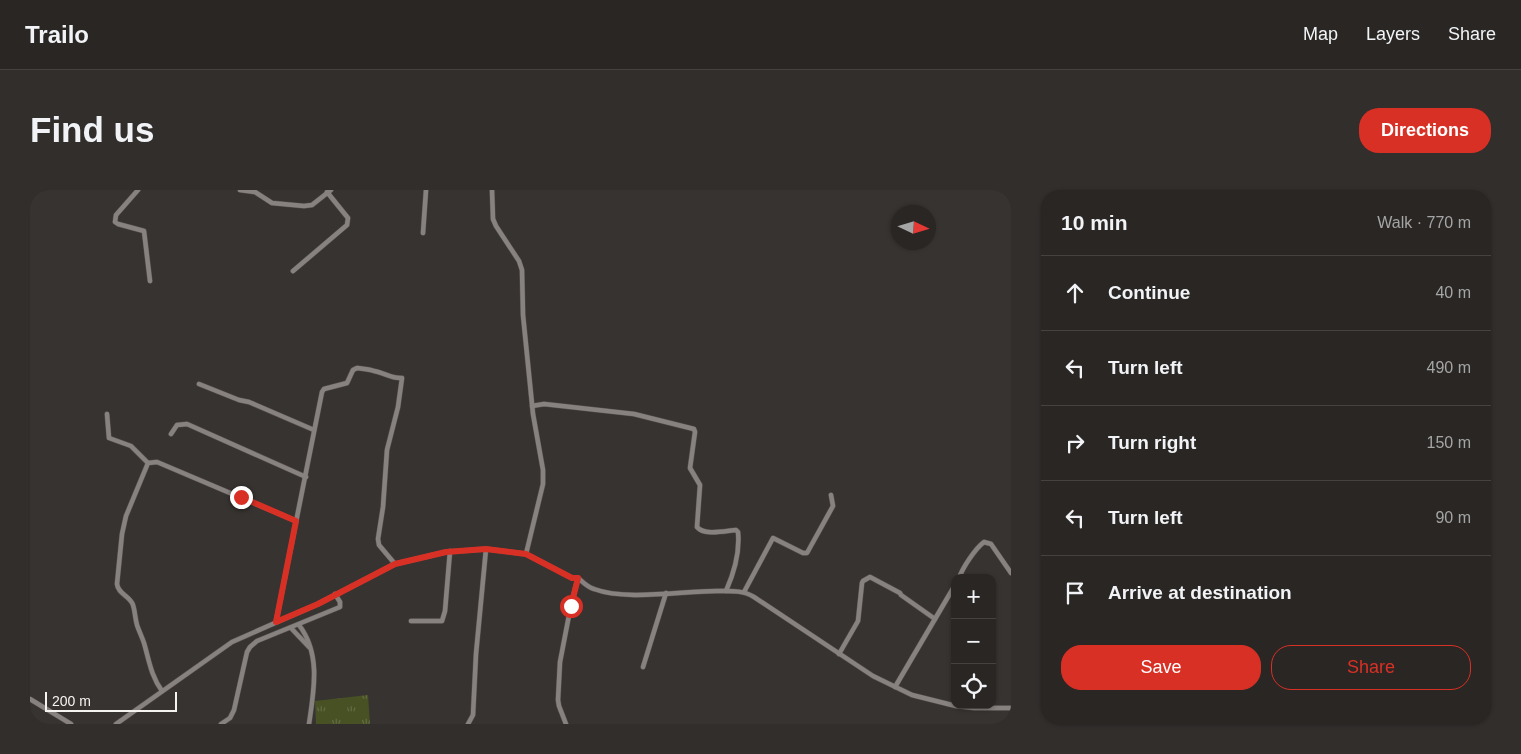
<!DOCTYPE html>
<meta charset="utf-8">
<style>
:root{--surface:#292624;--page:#312e2c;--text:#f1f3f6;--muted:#a5a5a6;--line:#454341;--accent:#d93025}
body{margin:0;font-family:Arial,sans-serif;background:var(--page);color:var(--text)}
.controls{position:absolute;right:15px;bottom:15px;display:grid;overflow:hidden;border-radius:10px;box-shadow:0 1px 4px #0004}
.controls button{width:45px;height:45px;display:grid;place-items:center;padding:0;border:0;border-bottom:1px solid var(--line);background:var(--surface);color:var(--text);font:25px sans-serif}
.compass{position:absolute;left:861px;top:15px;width:45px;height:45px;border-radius:50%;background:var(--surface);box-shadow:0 1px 4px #0004;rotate:94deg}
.scale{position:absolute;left:15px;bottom:12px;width:132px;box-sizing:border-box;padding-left:5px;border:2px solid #f6f4f1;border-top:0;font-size:14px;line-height:18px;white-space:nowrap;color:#f6f4f1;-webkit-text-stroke:4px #373330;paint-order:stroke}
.stop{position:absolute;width:15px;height:15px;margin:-11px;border:4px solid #d93025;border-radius:50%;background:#fff}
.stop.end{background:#d93025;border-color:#fff;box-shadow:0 1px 5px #0008}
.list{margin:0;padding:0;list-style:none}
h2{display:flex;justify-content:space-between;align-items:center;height:65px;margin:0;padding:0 20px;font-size:21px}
h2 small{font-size:16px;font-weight:400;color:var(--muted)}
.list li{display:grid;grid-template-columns:32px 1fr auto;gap:15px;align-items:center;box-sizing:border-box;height:75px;padding:0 20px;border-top:1px solid var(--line)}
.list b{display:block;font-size:19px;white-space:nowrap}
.list em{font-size:16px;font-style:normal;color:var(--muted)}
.actions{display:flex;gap:10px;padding:15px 20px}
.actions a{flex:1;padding:11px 0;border:1px solid var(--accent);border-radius:20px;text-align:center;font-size:18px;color:var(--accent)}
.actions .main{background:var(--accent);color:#fff}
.icon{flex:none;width:28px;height:28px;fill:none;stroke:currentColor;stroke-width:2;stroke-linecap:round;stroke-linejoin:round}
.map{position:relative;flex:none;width:981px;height:534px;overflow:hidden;border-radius:20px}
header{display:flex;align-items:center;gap:30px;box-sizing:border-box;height:70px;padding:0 25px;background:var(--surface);border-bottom:1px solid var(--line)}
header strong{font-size:24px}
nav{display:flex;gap:28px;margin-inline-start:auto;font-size:18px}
.intro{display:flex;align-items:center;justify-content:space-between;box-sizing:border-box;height:120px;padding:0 30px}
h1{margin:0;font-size:35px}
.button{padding:12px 22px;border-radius:20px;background:var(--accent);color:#fff;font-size:18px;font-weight:700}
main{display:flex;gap:30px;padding:0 30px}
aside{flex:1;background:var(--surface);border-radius:20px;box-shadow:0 1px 4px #0004}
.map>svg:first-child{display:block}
.grass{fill:url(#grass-tufts)}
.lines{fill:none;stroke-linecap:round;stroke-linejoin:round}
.minor-casing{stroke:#534f4c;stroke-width:5.5}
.minor{stroke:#87827f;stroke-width:4.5}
.route{stroke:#d93025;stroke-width:6}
</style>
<header>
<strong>Trailo</strong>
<nav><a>Map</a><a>Layers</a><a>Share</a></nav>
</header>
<div class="intro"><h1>Find us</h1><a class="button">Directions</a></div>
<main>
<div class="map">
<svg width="981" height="534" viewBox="0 0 981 534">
<defs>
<pattern id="grass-tufts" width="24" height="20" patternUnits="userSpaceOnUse" patternTransform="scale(1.25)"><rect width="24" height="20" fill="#475123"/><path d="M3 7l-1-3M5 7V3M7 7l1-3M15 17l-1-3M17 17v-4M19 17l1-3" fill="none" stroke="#626b43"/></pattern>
</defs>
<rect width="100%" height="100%" fill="#373330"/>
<!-- grass -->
<polygon class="grass" points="338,505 340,534 286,534 285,511"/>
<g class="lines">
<!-- minor casing -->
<g class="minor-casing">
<g id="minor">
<polyline points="108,0 86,25 85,32 88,34 114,41 120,91"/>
<polyline points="210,0 225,2 242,13 274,16 282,15 301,0"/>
<polyline points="462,0 463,29 466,36 489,71 492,80 493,125 503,224 513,280 513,294 496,364"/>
<polyline points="393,43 396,0"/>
<polyline points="263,81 317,35 318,28 297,2"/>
<polyline points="169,194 209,210 219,212 284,240"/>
<path d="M502,216L514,214L604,224L664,239L665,242L660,278L670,295L667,337C674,346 695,341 706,340L708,342C710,362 704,383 696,401"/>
<polyline points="77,224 79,248 101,256 118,273"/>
<polyline points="141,244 147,235 157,234 276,287"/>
<path d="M929,388C933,377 945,359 954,352L961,354L981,383"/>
<polyline points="714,402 743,348 773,363 777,363 803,316 801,305"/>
<polyline points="381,431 412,431 415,421 420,361"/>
<path d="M246,432L292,202L294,199L317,193L323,180L327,178C333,179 339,179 344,181C355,183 362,189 372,188L368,217L357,260L353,317L348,349L349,355L365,374"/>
<path d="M269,435C291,464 284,500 279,534"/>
<polyline points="261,438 279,457"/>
<polyline points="809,464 828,431 832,393 833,391 840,387 870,403 871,405 905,429"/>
<polyline points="613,477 636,403"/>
<polyline points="865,497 925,395"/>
<path d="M132,501C121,486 119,470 114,453C112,447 109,441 107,435C105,428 105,421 103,415C100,406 88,404 87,394L92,344L96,326L118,273L127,272L266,331"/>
<polyline points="0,509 41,534"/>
<path d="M86,534L202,452L288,414L365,374L416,362L456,359L496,364L542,388H548C553,392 557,397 564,399C596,411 652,401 687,401C700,401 713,400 724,407L843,486L882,505L926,516L944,518H981"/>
<polyline points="191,534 200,528 204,520 217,462 220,457 227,451 310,417 310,412 305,404"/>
<polyline points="438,534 443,525 446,464 456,359"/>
<polyline points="536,534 529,516 528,510 530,472 541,415 548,388"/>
</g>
</g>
<!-- minor -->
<use href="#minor" class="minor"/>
</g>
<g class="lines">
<!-- route -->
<polyline class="route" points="211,307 266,331 246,432 288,414 365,374 416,362 456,359 496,364 542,388 548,388 541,416"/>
</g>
</svg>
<div class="controls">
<button>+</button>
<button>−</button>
<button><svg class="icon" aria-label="locate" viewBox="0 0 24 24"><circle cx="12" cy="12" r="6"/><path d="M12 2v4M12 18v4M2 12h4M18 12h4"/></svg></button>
</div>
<svg class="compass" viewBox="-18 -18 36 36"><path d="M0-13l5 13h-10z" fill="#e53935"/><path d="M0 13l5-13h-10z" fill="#a5a5a6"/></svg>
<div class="scale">200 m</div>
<div class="stop" style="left:541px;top:416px"></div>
<div class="stop end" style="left:211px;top:307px"></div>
</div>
<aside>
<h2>10 min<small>Walk · 770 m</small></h2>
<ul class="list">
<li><svg class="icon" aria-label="ahead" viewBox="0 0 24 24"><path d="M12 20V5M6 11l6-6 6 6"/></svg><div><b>Continue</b></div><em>40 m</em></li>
<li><svg class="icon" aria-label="left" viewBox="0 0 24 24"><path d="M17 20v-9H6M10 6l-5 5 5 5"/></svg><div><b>Turn left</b></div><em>490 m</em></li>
<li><svg class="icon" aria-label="right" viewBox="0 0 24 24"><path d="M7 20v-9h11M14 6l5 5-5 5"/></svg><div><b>Turn right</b></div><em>150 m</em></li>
<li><svg class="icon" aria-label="left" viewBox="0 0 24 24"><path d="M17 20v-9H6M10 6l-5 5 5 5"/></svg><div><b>Turn left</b></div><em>90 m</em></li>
<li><svg class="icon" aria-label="arrive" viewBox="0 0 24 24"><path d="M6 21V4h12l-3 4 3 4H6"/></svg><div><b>Arrive at destination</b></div></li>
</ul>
<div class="actions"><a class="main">Save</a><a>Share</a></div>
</aside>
</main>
